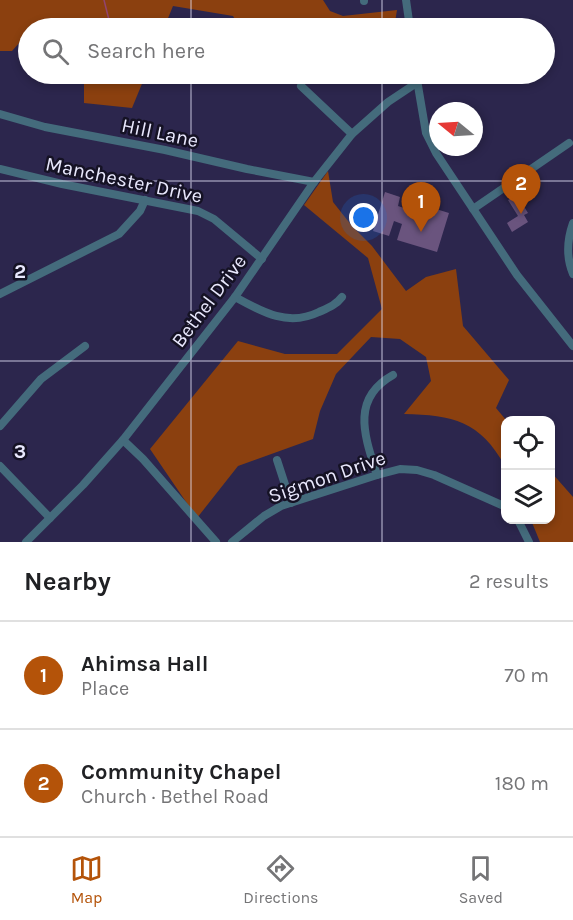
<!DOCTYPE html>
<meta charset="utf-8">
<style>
:root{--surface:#fff;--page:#f6f6f6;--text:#202124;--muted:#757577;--line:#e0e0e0;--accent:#b45309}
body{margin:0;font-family:Karla,sans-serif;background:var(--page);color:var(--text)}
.controls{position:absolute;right:18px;bottom:18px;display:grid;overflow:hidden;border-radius:12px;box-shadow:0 3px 9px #0003}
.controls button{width:54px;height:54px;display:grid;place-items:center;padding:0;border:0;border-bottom:2px solid var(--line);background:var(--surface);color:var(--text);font:30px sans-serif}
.compass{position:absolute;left:429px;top:102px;width:54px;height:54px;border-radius:50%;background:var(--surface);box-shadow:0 3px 9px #0003;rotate:288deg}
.you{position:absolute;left:364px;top:218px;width:21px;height:21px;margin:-15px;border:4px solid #fff;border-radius:50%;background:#1a73e8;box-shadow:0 0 0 9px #1a73e833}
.badge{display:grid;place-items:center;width:39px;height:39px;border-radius:50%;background:var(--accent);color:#fff;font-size:20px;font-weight:700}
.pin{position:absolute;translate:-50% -50px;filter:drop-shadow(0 2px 3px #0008)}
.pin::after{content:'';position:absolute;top:32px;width:21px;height:18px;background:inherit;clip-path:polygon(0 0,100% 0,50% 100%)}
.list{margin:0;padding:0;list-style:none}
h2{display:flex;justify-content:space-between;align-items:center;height:78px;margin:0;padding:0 24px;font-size:26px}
h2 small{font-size:20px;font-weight:400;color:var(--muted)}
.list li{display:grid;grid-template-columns:39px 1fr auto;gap:18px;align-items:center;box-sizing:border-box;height:108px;padding:0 24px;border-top:2px solid var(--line)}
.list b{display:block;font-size:22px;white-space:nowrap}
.list p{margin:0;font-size:20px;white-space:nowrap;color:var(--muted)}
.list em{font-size:20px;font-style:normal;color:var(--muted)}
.icon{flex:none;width:33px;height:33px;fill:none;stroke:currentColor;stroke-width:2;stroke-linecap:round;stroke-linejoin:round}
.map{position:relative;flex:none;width:573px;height:542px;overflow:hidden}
.search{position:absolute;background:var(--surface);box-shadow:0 3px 9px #0003;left:18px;right:18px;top:18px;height:66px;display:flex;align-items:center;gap:15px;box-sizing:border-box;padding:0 21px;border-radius:33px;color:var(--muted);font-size:22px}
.sheet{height:294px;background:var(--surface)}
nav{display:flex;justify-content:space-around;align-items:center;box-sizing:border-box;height:84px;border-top:2px solid var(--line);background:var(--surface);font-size:16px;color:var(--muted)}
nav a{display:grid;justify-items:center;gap:3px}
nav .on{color:var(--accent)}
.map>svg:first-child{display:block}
.forest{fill:#8b400f}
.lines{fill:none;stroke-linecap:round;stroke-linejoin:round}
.stream{stroke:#92446e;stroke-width:1.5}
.building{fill:#6a547e}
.minor{stroke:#446b7c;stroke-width:8}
.grid{fill:none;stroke:#e9e8fd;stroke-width:1.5;stroke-opacity:0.55}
.labels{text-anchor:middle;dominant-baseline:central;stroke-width:5;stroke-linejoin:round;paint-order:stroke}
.street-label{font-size:20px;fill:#e9e8fd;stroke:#151224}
.grid-label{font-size:20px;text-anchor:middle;font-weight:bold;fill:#e9e8fd;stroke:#151224;stroke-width:5;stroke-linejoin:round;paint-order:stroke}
</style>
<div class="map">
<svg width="573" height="542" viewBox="0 0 573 542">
<rect width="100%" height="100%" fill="#2c264d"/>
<!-- forest -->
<g class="forest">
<polygon points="0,0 323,0 330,11 343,16 397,10 394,28 308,28 294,21 287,28 240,28 233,16 173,6 164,28 51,28 37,23 32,28 28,28 28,33 12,51 0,51"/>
<polygon points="84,74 146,74 132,108 84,103"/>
<path d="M328,171L333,202L352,226L372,246L406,291L426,277L456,269L463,326L509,380L496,408L506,420L505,466C480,421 453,415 404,414L431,381L426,357L400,339L371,337L336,374L320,411L313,439L238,466L197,518L150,449L238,341L285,354H337L382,309L368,258L304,205Z"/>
<polygon points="551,472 573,497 573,542 540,542 531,520 550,520"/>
</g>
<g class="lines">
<!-- stream -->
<polyline class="stream" points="104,0 111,28"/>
</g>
<!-- building -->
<g class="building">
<polygon points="533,175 537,182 525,190 521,183"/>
<polygon points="385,192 400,197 398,206 407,209 410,201 449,213 437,252 397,240 402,224 394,221 389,236 373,231"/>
<polygon points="517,195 528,213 524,215 528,222 512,232 507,223 518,216 508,200"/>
</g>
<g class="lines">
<!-- minor -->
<g class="minor">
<polyline points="364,0 364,1"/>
<polyline points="406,0 410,28"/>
<polyline points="416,74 426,133 436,153 517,275 573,346"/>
<polyline points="301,86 352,134"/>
<polyline points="0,114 45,127 165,150 247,169 314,182"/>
<polyline points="0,169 62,184 198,211 214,219 262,259"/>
<polyline points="473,209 569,143"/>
<path d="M573,223C567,240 566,257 573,274"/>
<polyline points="0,294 119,234 140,211 145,200"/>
<path d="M235,297C262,312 288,327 319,312C328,308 336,305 342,297"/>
<polyline points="0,426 41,379 85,346"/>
<polyline points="123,440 143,459 216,542"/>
<polyline points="277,460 291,503"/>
<polyline points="0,466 50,518"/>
<path d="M377,475C365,437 350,399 393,375"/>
<polyline points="518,520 529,542"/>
<polyline points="26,542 83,485 123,440 235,297 314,182 352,134 388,102 418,82"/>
<polyline points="232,542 264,516 281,506 377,475 400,469 417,470 434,475 506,507"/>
</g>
</g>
<!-- grid -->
<path class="grid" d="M191,0V28M382,0V28M191,74V542M382,74V542M0,181H573M0,361H573"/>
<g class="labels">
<!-- street labels -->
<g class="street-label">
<text transform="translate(160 133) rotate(12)">Hill Lane</text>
<text transform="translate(124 180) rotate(12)">Manchester Drive</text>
<text transform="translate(209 301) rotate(-53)">Bethel Drive</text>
<text transform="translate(327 477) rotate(-19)">Sigmon Drive</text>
</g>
</g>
<g class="grid-label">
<text x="20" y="278">2</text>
<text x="20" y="458">3</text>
</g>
</svg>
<div class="controls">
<button><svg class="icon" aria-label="locate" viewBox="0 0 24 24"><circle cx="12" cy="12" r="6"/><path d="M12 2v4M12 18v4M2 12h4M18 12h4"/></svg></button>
<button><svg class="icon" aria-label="layers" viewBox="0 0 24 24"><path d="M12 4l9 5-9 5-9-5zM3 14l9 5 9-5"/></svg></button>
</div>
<svg class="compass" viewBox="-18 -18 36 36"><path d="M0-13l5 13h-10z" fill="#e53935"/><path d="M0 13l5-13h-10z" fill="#757577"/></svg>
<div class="you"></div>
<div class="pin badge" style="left:421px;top:232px">1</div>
<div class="pin badge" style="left:521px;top:214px">2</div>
<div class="search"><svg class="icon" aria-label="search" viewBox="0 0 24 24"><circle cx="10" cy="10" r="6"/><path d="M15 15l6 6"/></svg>Search here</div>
</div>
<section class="sheet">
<h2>Nearby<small>2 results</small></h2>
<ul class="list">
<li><span class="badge">1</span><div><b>Ahimsa Hall</b><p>Place</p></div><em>70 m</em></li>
<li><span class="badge">2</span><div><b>Community Chapel</b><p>Church · Bethel Road</p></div><em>180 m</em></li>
</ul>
</section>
<nav>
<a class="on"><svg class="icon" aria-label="map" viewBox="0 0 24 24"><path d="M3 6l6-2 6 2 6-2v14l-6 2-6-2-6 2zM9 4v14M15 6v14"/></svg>Map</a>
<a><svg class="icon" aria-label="directions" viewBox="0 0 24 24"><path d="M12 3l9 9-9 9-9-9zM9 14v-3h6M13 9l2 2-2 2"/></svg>Directions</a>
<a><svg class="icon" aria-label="saved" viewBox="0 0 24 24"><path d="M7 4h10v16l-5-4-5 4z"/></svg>Saved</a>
</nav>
